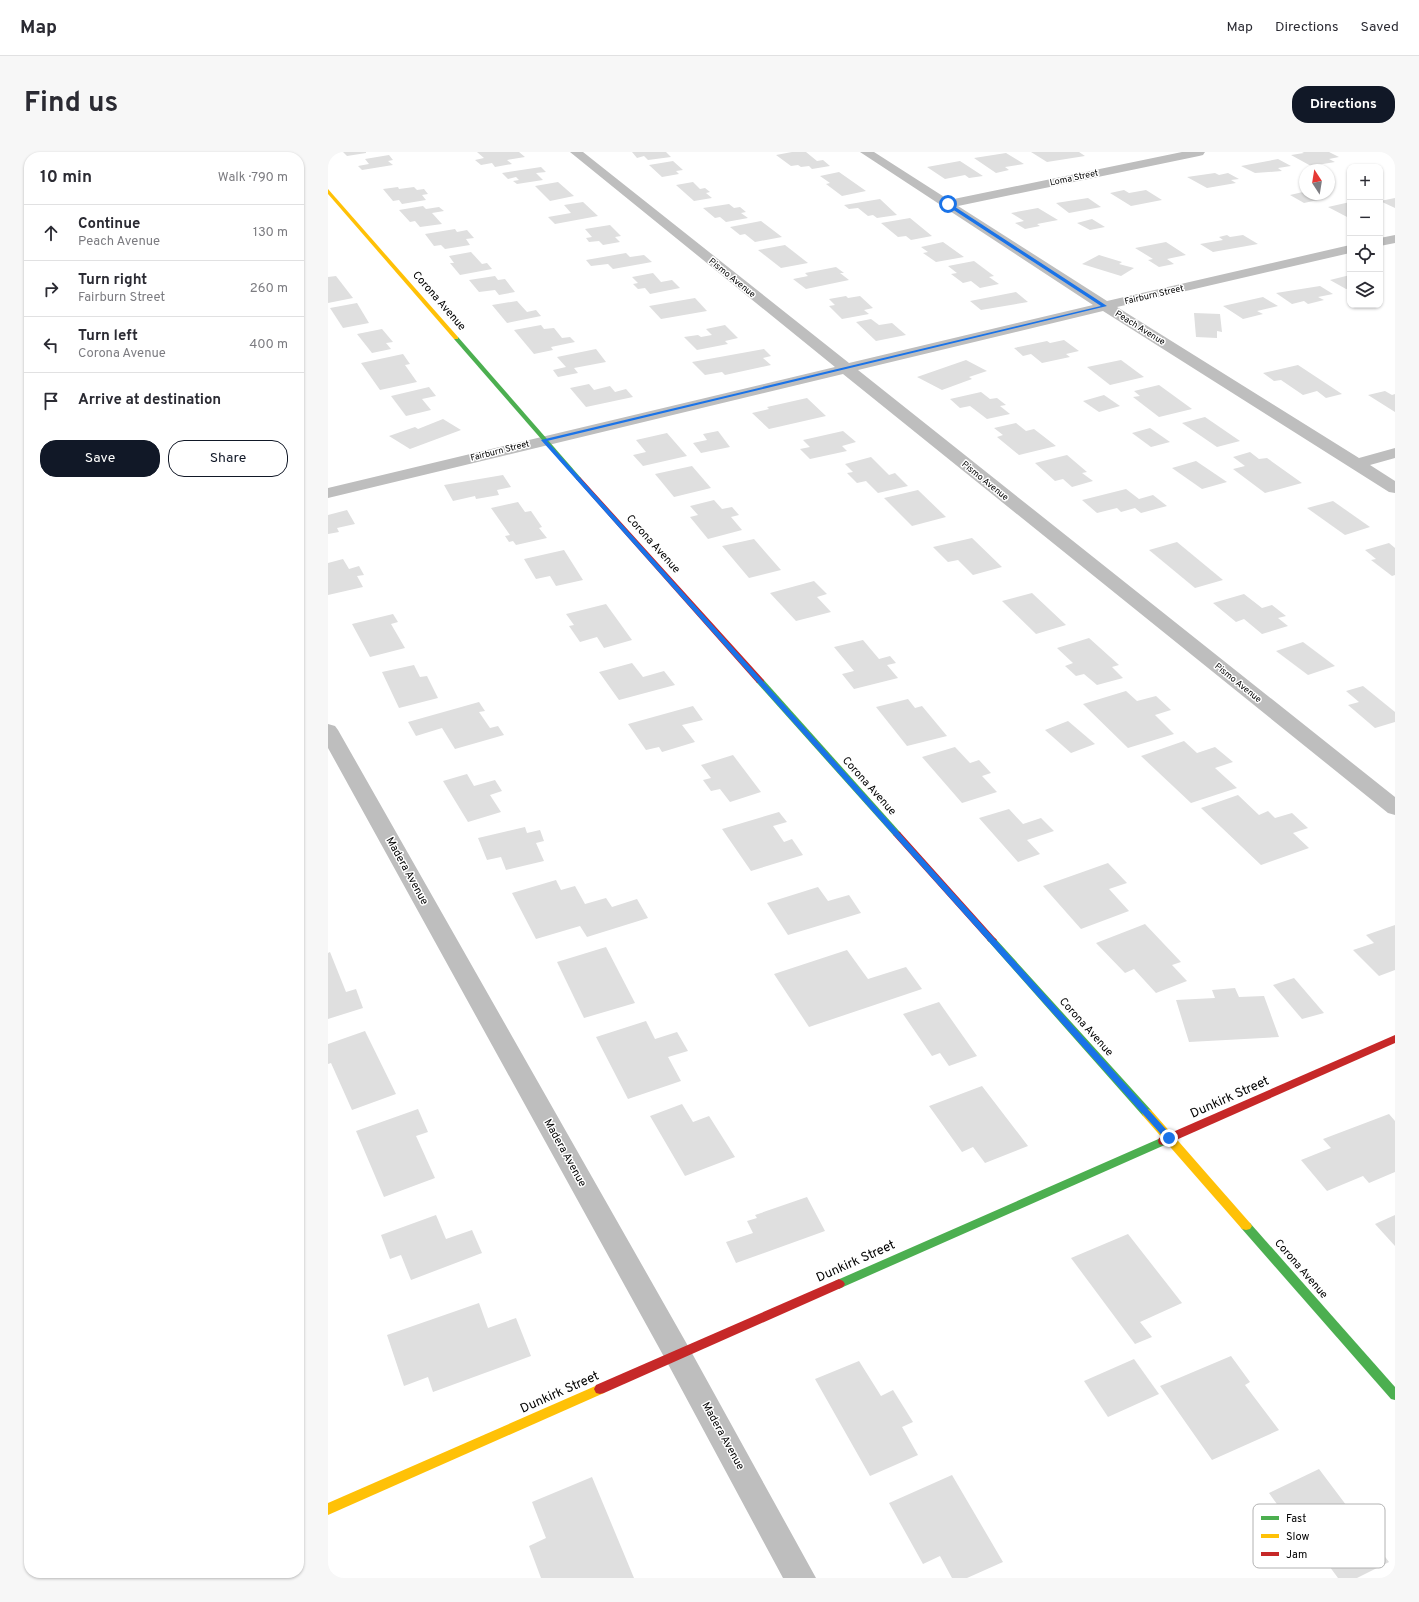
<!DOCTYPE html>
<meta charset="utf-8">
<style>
:root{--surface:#fff;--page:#f7f7f7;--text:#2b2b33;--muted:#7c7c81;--line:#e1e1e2;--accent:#111827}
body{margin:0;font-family:Overpass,sans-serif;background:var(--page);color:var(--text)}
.controls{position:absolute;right:12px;top:12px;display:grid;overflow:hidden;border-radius:8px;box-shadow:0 1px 3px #0004}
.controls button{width:36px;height:36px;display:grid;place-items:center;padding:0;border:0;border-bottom:1px solid var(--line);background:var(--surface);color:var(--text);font:20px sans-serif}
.compass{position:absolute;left:971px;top:12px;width:36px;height:36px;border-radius:50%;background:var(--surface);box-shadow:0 1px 3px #0004;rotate:348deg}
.stop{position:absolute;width:12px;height:12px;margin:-9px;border:3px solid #1a73e8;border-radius:50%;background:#fff}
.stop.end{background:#1a73e8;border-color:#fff;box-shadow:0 1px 4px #0008}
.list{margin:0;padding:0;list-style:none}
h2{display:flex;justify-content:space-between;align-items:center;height:52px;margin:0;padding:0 16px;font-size:17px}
h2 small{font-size:13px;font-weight:400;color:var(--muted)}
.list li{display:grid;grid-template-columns:26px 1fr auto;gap:12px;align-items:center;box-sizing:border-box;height:56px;padding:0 16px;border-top:1px solid var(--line)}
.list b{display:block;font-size:15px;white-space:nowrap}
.list p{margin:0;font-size:13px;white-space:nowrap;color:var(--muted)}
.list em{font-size:13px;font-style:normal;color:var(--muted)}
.actions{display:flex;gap:8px;padding:12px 16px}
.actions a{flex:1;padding:9px 0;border:1px solid var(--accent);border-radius:16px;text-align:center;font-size:14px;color:var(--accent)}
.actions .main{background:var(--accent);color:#fff}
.icon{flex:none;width:22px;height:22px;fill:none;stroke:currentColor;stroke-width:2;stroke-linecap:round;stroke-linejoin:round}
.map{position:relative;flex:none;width:1067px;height:1426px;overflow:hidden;border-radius:16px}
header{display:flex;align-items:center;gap:24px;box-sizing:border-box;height:56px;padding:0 20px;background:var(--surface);border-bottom:1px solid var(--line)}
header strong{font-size:19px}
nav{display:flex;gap:22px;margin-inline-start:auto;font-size:14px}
.intro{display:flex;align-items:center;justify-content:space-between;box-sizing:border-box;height:96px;padding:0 24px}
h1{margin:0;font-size:28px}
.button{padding:10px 18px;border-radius:16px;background:var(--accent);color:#fff;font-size:14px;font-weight:700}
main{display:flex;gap:24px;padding:0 24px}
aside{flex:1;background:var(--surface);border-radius:16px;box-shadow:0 1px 3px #0004}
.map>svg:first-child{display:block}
.building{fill:#dfdfdf}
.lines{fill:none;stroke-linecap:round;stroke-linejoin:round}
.street{fill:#bebebe;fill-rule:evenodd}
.fast{fill:#4caf50;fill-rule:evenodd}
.slow{fill:#ffc107;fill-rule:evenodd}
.jam{fill:#c62828;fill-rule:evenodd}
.route{fill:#1a73e8}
.labels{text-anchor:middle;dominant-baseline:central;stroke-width:3;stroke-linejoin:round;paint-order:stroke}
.far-street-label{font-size:9px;fill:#000;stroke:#fff}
.street-label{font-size:11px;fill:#000;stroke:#fff}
.near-street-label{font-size:13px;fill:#000;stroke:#fff}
.key{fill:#fff;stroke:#b2b2b2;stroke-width:1}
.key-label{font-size:11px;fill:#000}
</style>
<header>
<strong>Map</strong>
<nav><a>Map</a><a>Directions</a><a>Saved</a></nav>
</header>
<div class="intro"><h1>Find us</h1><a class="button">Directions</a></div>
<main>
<aside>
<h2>10 min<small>Walk · 790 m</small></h2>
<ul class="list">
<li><svg class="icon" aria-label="ahead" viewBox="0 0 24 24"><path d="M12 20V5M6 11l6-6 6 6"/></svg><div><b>Continue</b><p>Peach Avenue</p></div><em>130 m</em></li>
<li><svg class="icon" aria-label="right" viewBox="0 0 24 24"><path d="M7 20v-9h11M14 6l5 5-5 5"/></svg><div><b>Turn right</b><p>Fairburn Street</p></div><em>260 m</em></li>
<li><svg class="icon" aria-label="left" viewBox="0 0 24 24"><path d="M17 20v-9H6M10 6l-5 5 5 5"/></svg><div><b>Turn left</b><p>Corona Avenue</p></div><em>400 m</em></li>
<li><svg class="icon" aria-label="arrive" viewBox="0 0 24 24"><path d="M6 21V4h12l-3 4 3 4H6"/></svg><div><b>Arrive at destination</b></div></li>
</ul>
<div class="actions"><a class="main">Save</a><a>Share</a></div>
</aside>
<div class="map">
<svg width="1067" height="1426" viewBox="0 0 1067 1426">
<rect width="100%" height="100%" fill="#fff"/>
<!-- building -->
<g class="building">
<polygon points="15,0 38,0 38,1 19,4"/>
<polygon points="149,0 191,0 197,5 179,8 184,12 167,15 164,11 153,13 147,8 156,6"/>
<polygon points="304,0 338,0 343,5 320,8 316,4 309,6"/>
<polygon points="464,0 478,0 489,9 495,8 502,14 484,17 481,14 473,15 470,13 463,14 448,3"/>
<polygon points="703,0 751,0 757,4 719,10"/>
<polygon points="974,0 1001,0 1011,5 1001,7 1007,10 983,14 963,3 976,1"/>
<polygon points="678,1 696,12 677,15 681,18 668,21 646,6"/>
<polygon points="61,3 65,8 60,9 65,13 34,18 30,14 41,12 37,7"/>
<polygon points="950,7 963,14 950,16 954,19 927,21 913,14"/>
<polygon points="345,9 355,18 348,19 351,22 334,25 321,13"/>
<polygon points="632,9 655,24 641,26 637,23 617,27 599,15"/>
<polygon points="213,15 218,20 208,21 215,28 189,32 185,29 191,28 188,25 180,27 174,21"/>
<polygon points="511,20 538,39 514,44 498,32 502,31 492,24"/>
<polygon points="887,21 891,23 900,21 911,27 903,28 908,31 879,36 859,25"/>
<polygon points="230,30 246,44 222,49 207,34"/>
<polygon points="365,30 372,37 377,36 382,40 378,41 384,46 366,49 348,33"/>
<polygon points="70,35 71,37 86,35 89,38 96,37 100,42 94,43 98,48 74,52 71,48 65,49 55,37"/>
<polygon points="796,38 801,41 818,38 834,48 803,54 782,41"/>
<polygon points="975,40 977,42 990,48 976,51 962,43"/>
<polygon points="760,46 773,55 741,61 728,51"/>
<polygon points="1067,46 1067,56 1052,49"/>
<polygon points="552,47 569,63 549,66 545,63 540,64 530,56 521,57 516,53"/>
<polygon points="255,50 270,64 227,72 220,65 243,61 236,53"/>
<polygon points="1022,50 1022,65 1021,66 1000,55"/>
<polygon points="401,52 406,56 412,55 418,60 413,61 420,66 398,70 392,65 387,66 375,56"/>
<polygon points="95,54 98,57 111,55 116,59 104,61 114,72 92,75 87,69 82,70 71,58"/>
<polygon points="710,56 730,68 709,72 712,74 697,77 687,71 696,69 683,61"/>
<polygon points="582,66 604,84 583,88 578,84 570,85 553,71"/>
<polygon points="764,67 777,75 762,78 749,71"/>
<polygon points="433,69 454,85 427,90 417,82 412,83 402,75"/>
<polygon points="282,73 293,84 287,85 292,90 275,93 271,89 261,90 258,86 264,85 257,77"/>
<polygon points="127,77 129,80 139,78 146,86 138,87 142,93 117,97 113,93 106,94 97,82"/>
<polygon points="899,83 902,85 915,83 930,92 885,100 872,92 895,88 891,85"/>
<polygon points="615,90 636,105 608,110 595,101 600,100 593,95"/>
<polygon points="838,90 858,103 839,107 846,112 831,115 820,108 825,107 807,96"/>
<polygon points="457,93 480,111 453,116 430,98"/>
<polygon points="143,100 154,112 159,111 164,117 132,123 122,111 126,111 121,104"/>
<polygon points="298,101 302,105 316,103 324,110 285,117 280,112 263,114 258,108"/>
<polygon points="771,103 794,110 791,112 806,116 793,124 754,112"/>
<polygon points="646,109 666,124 661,125 671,132 652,136 643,129 635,131 623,122 629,121 620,114"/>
<polygon points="508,115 516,121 512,121 521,128 478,137 465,127 480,124 477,121"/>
<polygon points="325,121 333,130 344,128 352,136 322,142 317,136 310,137 305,132 310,131 304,125"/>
<polygon points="1022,123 1022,136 1018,137 1002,128"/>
<polygon points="8,124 25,146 0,151 0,125"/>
<polygon points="167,124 170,128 177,127 187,140 171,143 167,138 151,140 141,128"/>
<polygon points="992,134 1005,142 990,145 996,148 980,152 976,149 964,152 948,141"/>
<polygon points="688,140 700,150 653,158 642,149"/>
<polygon points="518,144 520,146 532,144 545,156 536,158 541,162 514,167 501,154 507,153 501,147"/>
<polygon points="935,145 950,154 929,159 935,162 915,167 895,154"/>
<polygon points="367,146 379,159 333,167 321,154"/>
<polygon points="189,149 199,160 208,158 213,164 179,171 164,153"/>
<polygon points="29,151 41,171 15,176 2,156"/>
<polygon points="866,161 892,162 894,180 889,179 889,186 868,185"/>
<polygon points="543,167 551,173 564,171 578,183 548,189 528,170"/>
<polygon points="213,173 216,177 226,176 234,186 242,185 247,190 223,195 225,198 206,202 186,178"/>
<polygon points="397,173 410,186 397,189 400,192 369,198 356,185 370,183 373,185 384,183 378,177"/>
<polygon points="54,177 65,190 58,191 63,197 44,201 29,182"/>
<polygon points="736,188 751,199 738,202 742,205 714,211 703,202 695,204 686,196 719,189 722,191"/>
<polygon points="268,197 278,210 246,216 250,221 230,225 225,218 238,215 229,205"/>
<polygon points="436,197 443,204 435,206 443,213 397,223 394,220 377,223 364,210"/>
<polygon points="75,202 82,212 77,213 89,230 52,238 33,211"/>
<polygon points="638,208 659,219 641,225 644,227 614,238 589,225"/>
<polygon points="793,208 816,225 782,233 759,215"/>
<polygon points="970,213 1014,242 998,246 989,239 975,243 953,228 946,229 935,221"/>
<polygon points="261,232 266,238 282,234 287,240 298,237 305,245 258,255 242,236"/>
<polygon points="831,233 864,257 831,265 805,245 812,244 806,239"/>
<polygon points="101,235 108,244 94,247 103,258 78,264 63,244"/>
<polygon points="1057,239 1064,243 1067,242 1067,260 1040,243"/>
<polygon points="653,240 662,247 669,246 678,253 672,254 682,262 659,267 642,254 632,256 622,247"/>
<polygon points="776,243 792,254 771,260 755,249"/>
<polygon points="479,246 498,264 441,277 424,261 441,257 439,255"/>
<polygon points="877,265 912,289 889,295 854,271"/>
<polygon points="115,267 133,278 82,297 61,284 87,275 90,277"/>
<polygon points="688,271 698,279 706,277 728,294 691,303 669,285 675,283 666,276"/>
<polygon points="822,276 842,290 823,295 804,281"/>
<polygon points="390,279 402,295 373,301 365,291 379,288 375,282"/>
<polygon points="515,279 528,290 514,294 519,299 482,307 472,297 482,295 475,288"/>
<polygon points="339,281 359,304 315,314 305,303 318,300 308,288"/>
<polygon points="922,300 931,307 939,306 974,331 937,341 905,317 917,314 905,305"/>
<polygon points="739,303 759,320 754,321 765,329 744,335 735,327 727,329 707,311"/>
<polygon points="543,305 561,323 567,321 580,334 550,341 538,329 529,331 519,321 525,320 517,312"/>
<polygon points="868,309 899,330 874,337 844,316"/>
<polygon points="364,314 383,336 346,345 327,322"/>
<polygon points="175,323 183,335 169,338 171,343 148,347 147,344 125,349 116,333"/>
<polygon points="798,337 811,347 825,343 839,354 813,361 807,356 793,360 789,356 769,361 754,348"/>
<polygon points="590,338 618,365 584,374 556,346"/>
<polygon points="386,348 394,357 404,355 411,363 403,365 414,378 380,387 362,365 370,363 362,354"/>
<polygon points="1005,349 1042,375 1017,383 979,356"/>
<polygon points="190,350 197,360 203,359 214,375 211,376 219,386 188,393 185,389 181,390 177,384 182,383 163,356"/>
<polygon points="19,358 27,372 9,376 11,380 0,382 0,363"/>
<polygon points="644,386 674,415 645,423 630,408 620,410 605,395"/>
<polygon points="426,387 453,418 421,426 394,394"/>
<polygon points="849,390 895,428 867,436 821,398"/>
<polygon points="1061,391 1067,396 1067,423 1064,424 1043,408 1048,407 1037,398"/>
<polygon points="236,398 255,428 228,434 222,424 208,427 196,407"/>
<polygon points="15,407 21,417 31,414 36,423 29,424 35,435 0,443 0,411"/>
<polygon points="486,429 499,442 489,445 503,460 468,469 442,441"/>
<polygon points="704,441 738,473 708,482 674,449"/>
<polygon points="916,442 934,456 944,453 958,464 950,466 960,474 934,482 916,467 908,470 885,451"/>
<polygon points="278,452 304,488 276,496 269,485 252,490 241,474 246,473 238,462"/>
<polygon points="65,462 70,470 63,472 77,496 42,505 24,472"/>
<polygon points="761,486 791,513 784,515 795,526 769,533 756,522 748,524 737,514 745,511 729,496"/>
<polygon points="535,488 551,507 562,504 568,511 559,513 570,526 526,537 514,522 526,519 506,495"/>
<polygon points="975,490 1007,514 980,523 948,499"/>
<polygon points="304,511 315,525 336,519 347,533 291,548 271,520"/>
<polygon points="86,513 92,525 99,524 110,546 71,556 54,520"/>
<polygon points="1035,534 1067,560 1067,570 1047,576 1020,553 1031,550 1018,539"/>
<polygon points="798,539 809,549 828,544 843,558 827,563 846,582 800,596 755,552"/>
<polygon points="580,547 587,556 594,554 619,584 579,594 548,555"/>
<polygon points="151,550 157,559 151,560 162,576 170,574 176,583 127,597 114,576 88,584 80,570"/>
<polygon points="365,554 375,568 354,573 367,590 334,600 331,595 318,598 300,572"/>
<polygon points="740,569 767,592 743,601 717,578"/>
<polygon points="856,589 869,601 887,595 905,610 887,616 909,636 863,651 813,604"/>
<polygon points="627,595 642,611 651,608 663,621 654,624 669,640 634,651 594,605"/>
<polygon points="405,603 433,640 402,650 392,637 383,639 375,628 383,626 373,613"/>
<polygon points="139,622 146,634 167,628 174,639 162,643 173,660 140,670 115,629"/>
<polygon points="910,643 931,663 940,659 947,666 964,661 980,676 965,681 981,696 933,713 873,656"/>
<polygon points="681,657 695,672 713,666 726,679 699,688 712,702 690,710 651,666"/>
<polygon points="451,660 459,670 445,674 456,690 464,687 475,703 423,719 394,677"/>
<polygon points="197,675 199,681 212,678 216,689 208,691 216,709 178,718 173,705 159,708 150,686"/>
<polygon points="780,711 799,731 781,737 801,759 753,777 715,734"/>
<polygon points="228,728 233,738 247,734 257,752 278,746 284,755 309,747 320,766 259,785 252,774 208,787 184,741"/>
<polygon points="490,735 500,749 521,743 533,761 460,783 439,751"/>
<polygon points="817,772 853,810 844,813 859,829 828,841 806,817 797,821 768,791"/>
<polygon points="1067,773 1067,818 1051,824 1025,798 1046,791 1038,783"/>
<polygon points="278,795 307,851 256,866 229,810"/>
<polygon points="519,798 540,827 578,815 594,837 481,875 446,822"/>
<polygon points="2,800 18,840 28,837 35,856 0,867 0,801"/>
<polygon points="966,826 996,861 974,867 945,833"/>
<polygon points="907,836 911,845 936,844 951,885 861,890 848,848 887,846 884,838"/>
<polygon points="611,850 649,904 621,914 612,901 604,904 575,862"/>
<polygon points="318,869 327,887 349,880 360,899 340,905 353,929 300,947 268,885"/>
<polygon points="37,879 68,942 24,958 3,911 0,912 0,892"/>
<polygon points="654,934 700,994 657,1011 645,995 634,1000 601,954"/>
<polygon points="354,952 365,970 381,964 407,1005 357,1024 322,964"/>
<polygon points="90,957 100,980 88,984 107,1026 56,1045 28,979"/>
<polygon points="1061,962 1067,969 1067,1020 1041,1031 1035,1024 999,1039 973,1008 1003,996 995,987"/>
<polygon points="479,1045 497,1079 408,1111 398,1090 425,1081 419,1069 429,1066 427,1063"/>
<polygon points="108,1063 118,1087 144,1078 154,1101 83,1128 73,1103 62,1107 53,1083"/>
<polygon points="1067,1063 1067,1094 1047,1072"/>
<polygon points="800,1082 854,1151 812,1170 824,1185 807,1192 743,1106"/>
<polygon points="151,1151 160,1176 188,1166 203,1204 105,1240 100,1225 76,1234 59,1183"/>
<polygon points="903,1204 922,1230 917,1233 951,1278 884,1308 832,1234"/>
<polygon points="806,1207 831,1242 780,1265 756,1229"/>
<polygon points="531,1209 553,1244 565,1238 585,1270 574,1275 590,1303 542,1324 487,1227"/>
<polygon points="991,1317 1061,1410 1029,1426 1010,1426 993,1403 988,1406 941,1341"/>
<polygon points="624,1323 675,1410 639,1426 624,1426 612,1404 595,1412 561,1351"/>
<polygon points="264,1325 306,1426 213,1426 201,1394 218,1386 204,1350"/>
</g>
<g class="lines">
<!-- street -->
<g class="street">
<polygon points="242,0 255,0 521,211 765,153 532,0 546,0 621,48 854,0 877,0 875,3 871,4 630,54 779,149 1022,93 1022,101 789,155 1031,306 1067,296 1067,306 1042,313 1067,329 1067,341 1061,340 775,159 530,218 1067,645 1067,663 1060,661 515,222 0,346 0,336 507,215"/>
<polygon points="1067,83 1067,91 1052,94 1052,86"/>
<polygon points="0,572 7,574 10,578 360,1194 488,1426 455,1426 340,1212 0,596"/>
</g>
<!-- fast -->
<g class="fast">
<polygon points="126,185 130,185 253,326 253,328 249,328 126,187"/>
<polygon points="429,527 435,527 572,680 573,682 572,684 566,684 429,531 428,529"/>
<polygon points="664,785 667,786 823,958 824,961 823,964 819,965 815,964 661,790 659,788"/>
<polygon points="835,985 839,986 840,989 839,992 515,1135 511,1137 507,1135 505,1132 507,1129"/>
<polygon points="918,1070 922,1071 1067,1235 1067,1248 1063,1247 914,1077 912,1074 914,1071"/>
</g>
<!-- slow -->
<g class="slow">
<polygon points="0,37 130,185 130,187 126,187 0,42"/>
<polygon points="819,957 823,958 922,1071 924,1074 922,1077 918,1078 914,1077 815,964 814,961 815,958"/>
<polygon points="272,1232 276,1233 278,1237 276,1241 0,1363 0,1351"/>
</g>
<!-- jam -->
<g class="jam">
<polygon points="251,325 253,326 435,527 436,529 435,531 429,531 249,328 248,327"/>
<polygon points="569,679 572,680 667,786 669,788 667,790 661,790 566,684 565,682 566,680"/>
<polygon points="1067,883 1067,891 839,992 835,993 831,992 830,989 831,986"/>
<polygon points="511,1127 515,1129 517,1132 515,1135 276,1241 272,1242 268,1241 266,1237 268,1233"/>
</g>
</g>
<!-- route -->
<polygon class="route" points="618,51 621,51 779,154 219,289 844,984 844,989 839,989 213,288 773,154 618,53"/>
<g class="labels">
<!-- far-street labels -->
<g class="far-street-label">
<text transform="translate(746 26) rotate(-12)">Loma Street</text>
<text transform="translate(404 126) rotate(39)">Pismo Avenue</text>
<text transform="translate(826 143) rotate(-13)">Fairburn Street</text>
<text transform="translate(812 176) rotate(32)">Peach Avenue</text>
<text transform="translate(172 299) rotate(-14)">Fairburn Street</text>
<text transform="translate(657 329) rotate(39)">Pismo Avenue</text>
<text transform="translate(910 531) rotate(39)">Pismo Avenue</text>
</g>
<!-- street labels -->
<g class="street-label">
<text transform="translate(111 149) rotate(49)">Corona Avenue</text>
<text transform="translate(325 392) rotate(48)">Corona Avenue</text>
<text transform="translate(541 634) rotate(48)">Corona Avenue</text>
<text transform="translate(79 719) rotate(61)">Madera Avenue</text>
<text transform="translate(758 875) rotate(48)">Corona Avenue</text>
<text transform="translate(237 1001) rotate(61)">Madera Avenue</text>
<text transform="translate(973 1117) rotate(49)">Corona Avenue</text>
<text transform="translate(395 1284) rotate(61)">Madera Avenue</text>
</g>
<!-- near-street labels -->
<g class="near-street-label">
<text transform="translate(902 946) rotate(-24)">Dunkirk Street</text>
<text transform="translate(528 1110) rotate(-24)">Dunkirk Street</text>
<text transform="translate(232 1241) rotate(-24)">Dunkirk Street</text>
</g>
</g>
<!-- legend -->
<rect x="925" y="1352" width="132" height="64" rx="6" class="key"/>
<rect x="933" y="1364" width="18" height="4" fill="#4caf50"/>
<rect x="933" y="1382" width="18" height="4" fill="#ffc107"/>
<rect x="933" y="1400" width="18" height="4" fill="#c62828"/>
<g class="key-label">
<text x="958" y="1370">Fast</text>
<text x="958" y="1388">Slow</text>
<text x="958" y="1406">Jam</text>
</g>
</svg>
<div class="controls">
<button>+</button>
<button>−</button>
<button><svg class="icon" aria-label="locate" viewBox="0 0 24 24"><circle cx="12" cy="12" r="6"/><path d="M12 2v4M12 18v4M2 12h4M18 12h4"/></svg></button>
<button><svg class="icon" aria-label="layers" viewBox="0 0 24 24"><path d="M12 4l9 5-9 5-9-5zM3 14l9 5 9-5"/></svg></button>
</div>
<svg class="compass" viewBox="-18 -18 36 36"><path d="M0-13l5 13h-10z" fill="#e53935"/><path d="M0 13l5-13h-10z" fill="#7c7c81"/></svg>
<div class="stop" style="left:620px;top:52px"></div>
<div class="stop end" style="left:841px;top:986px"></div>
</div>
</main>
